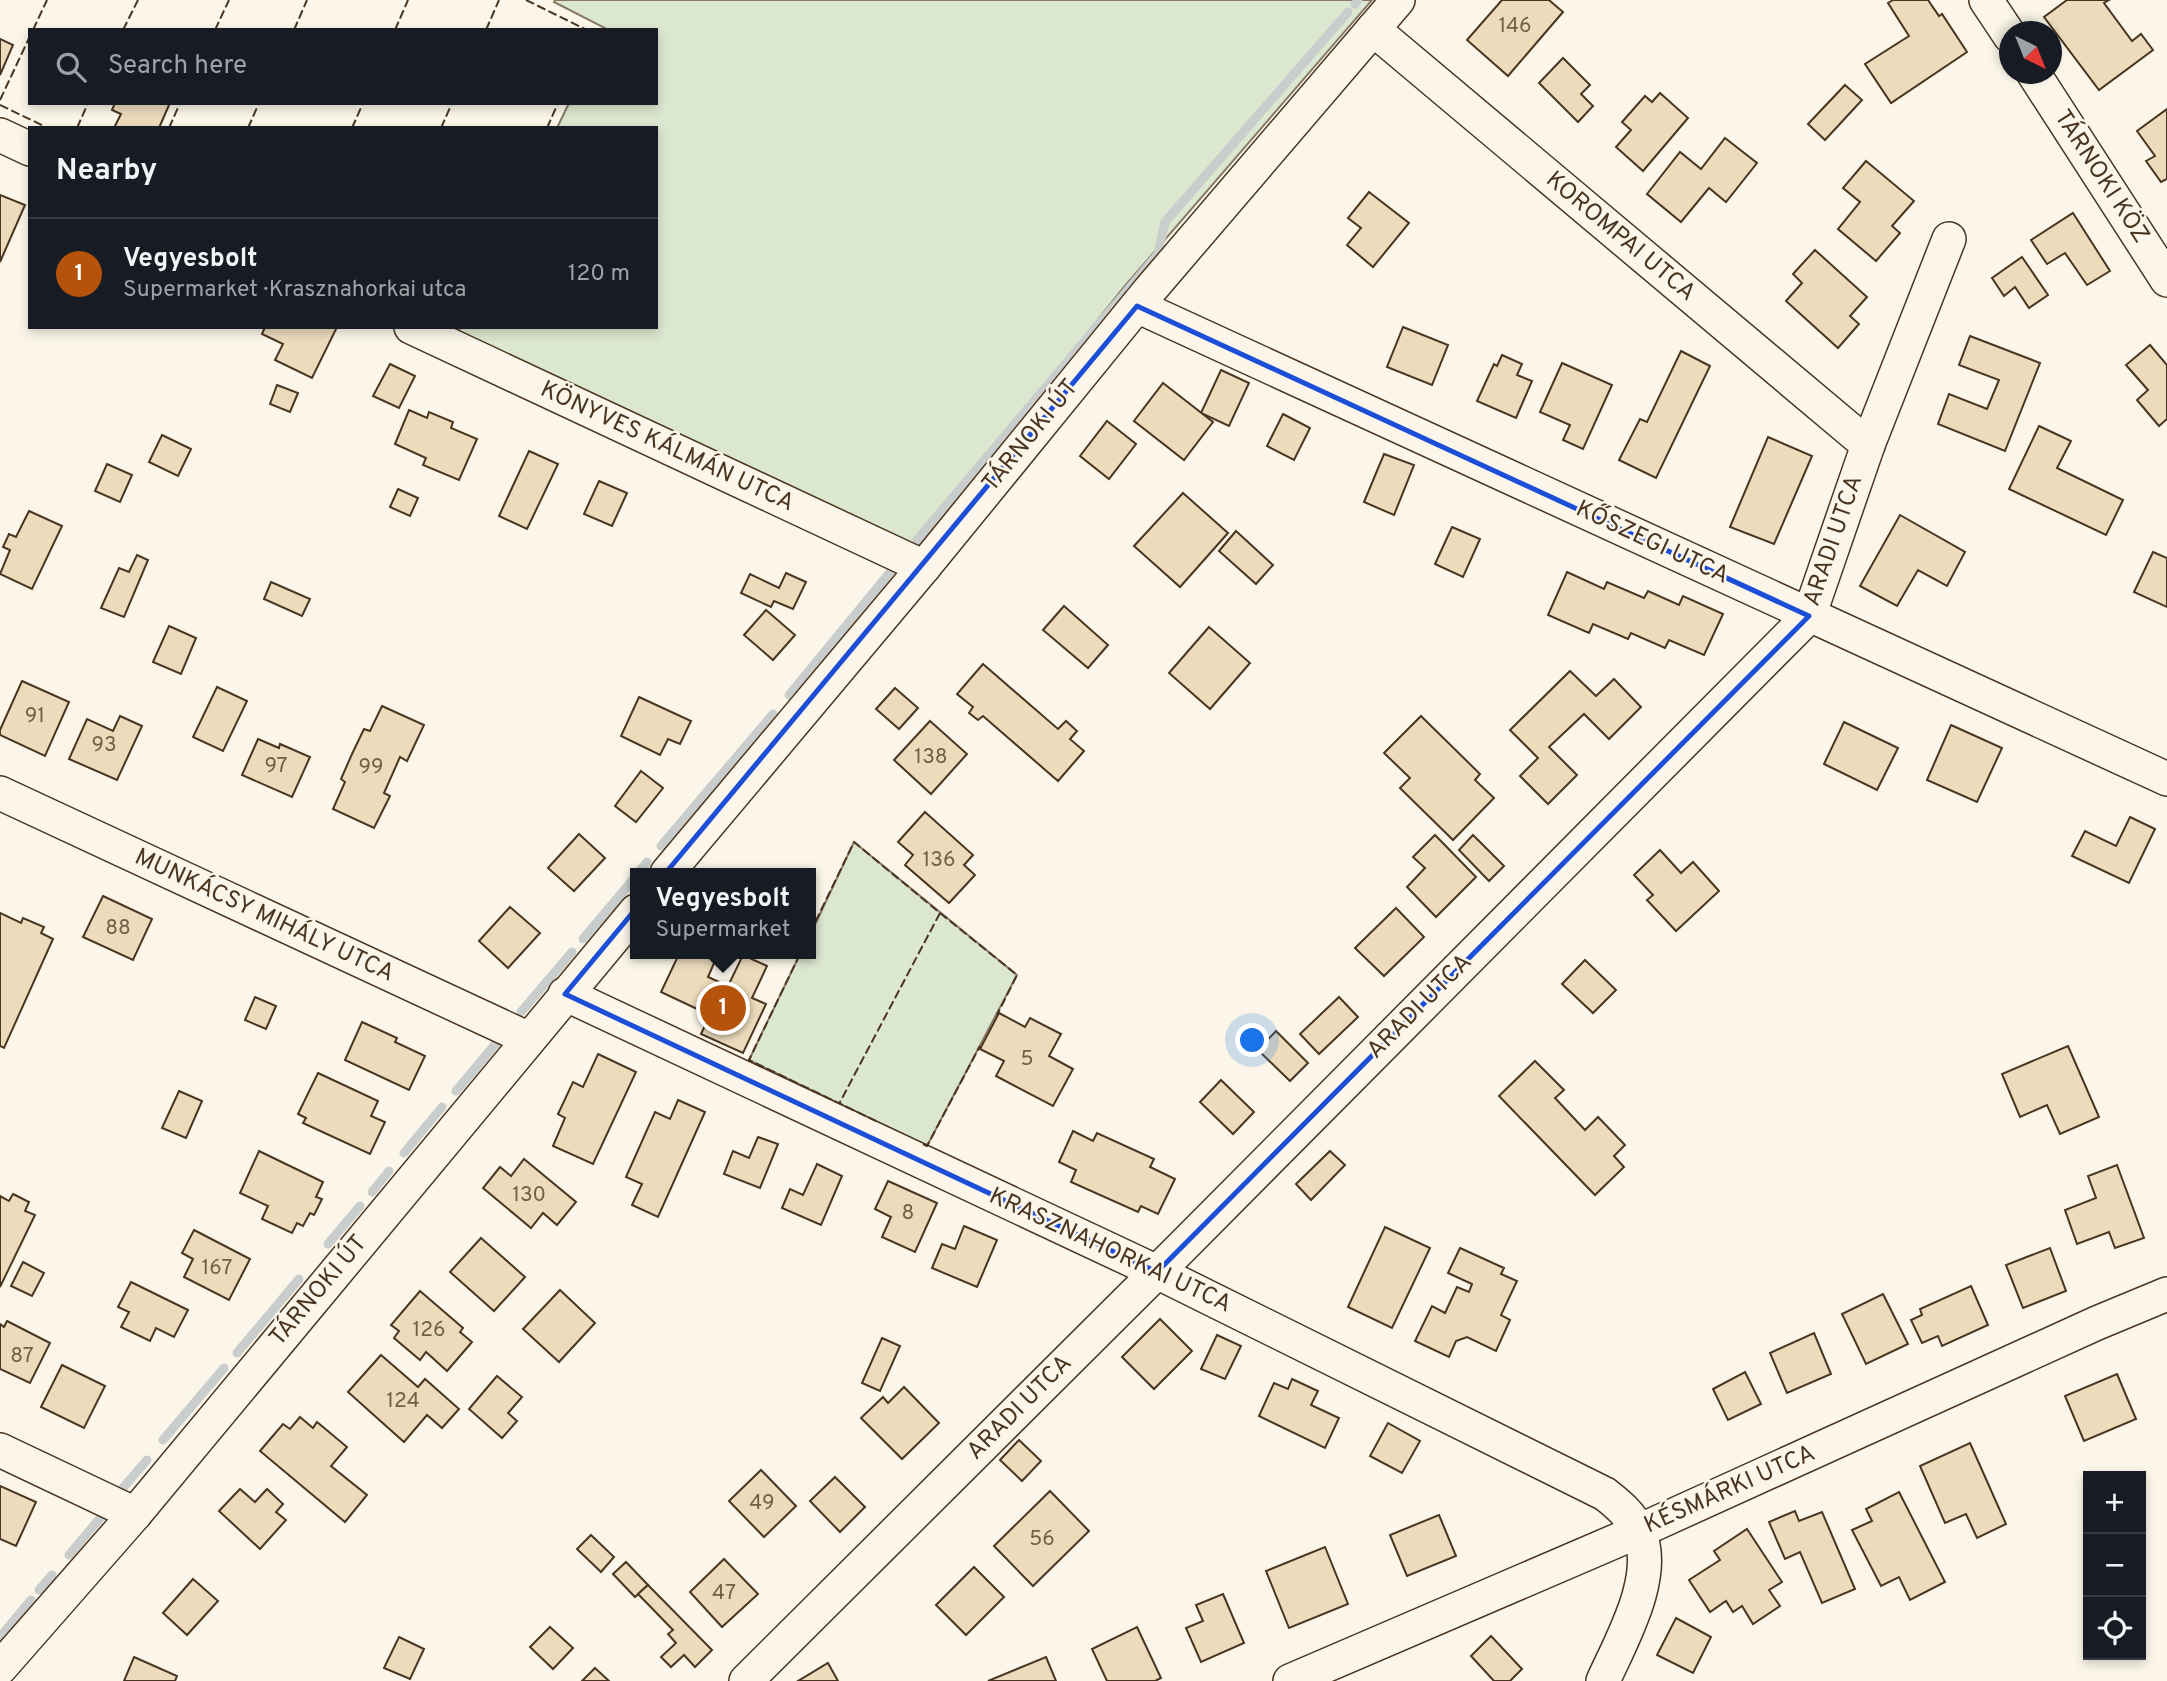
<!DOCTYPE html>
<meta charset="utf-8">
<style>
:root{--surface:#171b24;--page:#20242c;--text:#f1f3f6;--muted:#9ea1a6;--line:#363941;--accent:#b45309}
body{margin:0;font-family:Overpass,sans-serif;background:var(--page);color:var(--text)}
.controls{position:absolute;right:21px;bottom:21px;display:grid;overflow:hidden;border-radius:0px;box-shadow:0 4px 10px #0003}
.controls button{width:63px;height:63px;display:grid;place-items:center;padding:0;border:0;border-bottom:2px solid var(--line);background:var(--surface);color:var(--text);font:35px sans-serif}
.compass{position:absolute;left:1999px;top:21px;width:63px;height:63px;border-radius:50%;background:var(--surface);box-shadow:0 4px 10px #0003;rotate:137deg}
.you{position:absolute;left:1253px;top:1041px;width:24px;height:24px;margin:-18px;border:5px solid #fff;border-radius:50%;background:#1a73e8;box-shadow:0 0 0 10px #1a73e833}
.badge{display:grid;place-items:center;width:46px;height:46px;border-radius:50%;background:var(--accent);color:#fff;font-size:23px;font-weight:700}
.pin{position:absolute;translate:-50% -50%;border:4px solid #fff;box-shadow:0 2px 7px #0006}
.popup{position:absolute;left:630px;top:868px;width:186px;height:91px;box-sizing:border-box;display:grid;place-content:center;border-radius:0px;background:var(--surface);filter:drop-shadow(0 2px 5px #0005);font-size:23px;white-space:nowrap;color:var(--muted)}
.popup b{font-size:26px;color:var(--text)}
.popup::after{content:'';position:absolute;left:50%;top:100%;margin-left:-14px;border:14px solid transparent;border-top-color:var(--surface)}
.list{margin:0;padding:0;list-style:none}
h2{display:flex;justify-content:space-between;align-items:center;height:91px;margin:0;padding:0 28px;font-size:30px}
h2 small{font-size:23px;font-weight:400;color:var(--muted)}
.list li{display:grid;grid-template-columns:46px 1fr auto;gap:21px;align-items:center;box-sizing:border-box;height:112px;padding:0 28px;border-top:2px solid var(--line)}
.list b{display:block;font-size:26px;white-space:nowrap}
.list p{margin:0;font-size:23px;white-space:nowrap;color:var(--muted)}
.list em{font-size:23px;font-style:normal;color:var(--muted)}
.icon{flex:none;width:38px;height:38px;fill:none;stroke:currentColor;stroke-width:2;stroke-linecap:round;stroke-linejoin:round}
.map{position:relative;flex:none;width:2167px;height:1681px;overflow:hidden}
.search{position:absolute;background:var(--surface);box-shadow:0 4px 10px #0003;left:28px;top:28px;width:630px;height:77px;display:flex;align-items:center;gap:18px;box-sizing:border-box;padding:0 24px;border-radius:0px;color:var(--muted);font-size:26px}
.panel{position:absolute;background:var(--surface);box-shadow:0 4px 10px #0003;left:28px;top:126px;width:630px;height:203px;border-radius:0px}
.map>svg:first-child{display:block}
.green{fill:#dce7d0;stroke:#887966;stroke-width:2}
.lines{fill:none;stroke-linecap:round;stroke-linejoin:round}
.stream{stroke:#c9cecd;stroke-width:9}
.building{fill:#ecdcbc;stroke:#4a3520;stroke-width:2}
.minor-casing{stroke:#4a3520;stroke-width:36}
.minor{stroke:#fbf6e9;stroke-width:33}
.fence{stroke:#4a3520;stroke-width:2;stroke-dasharray:9 3.5;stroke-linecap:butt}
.marked{fill:none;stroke:#1d4ed8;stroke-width:5;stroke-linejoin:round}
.labels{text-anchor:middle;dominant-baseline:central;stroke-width:5;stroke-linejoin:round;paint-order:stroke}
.number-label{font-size:21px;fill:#725f47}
.street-label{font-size:24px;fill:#4a3520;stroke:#fbf6e9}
</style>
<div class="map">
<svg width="2167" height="1681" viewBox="0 0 2167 1681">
<rect width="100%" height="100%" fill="#fbf6e9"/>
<!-- green -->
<g class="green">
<polygon points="555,0 1372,0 1124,287 915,551 458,332 461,327 656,327 656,128 557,128 569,103 656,103 656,30 605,30 605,28 554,2"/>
<polygon points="854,842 1017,975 927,1146 749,1060 800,954 810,954 811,933"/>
</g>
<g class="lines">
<!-- stream -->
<g class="stream">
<polyline points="1355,4 1358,0"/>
<polyline points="917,540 1158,254 1165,222 1348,12"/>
<polyline points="789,695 895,566"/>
<polyline points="661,846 773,714"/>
<polyline points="638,873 647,862"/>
<polyline points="583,939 636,876"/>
<polyline points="521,1012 572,952"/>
<polyline points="456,1091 498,1041"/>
<polyline points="404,1153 442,1107"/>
<polyline points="372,1192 389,1171"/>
<polyline points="328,1244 360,1206"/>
<polyline points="237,1353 299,1279"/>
<polyline points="163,1440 224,1368"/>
<polyline points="122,1489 147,1460"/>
<polyline points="69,1555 101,1517"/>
<polyline points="39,1590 52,1575"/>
<polyline points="0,1637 31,1600"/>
</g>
</g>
<!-- building -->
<g class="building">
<polygon points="1502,0 1549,0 1563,12 1508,76 1467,40"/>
<polygon points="1893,0 1928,0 1939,16 1942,14 1967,52 1891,103 1865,64 1909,36 1888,3"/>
<polygon points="2067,0 2109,0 2104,3 2132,41 2141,34 2153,50 2099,90 2044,17"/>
<polygon points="0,39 13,45 0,75"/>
<polygon points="1563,58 1590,85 1581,94 1593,106 1578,122 1539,83"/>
<polygon points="1845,85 1862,100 1825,140 1808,124"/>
<polygon points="1660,93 1688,118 1643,171 1616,147 1631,130 1622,122 1645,96 1652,102"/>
<polygon points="115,103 166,103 169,105 159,128 114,128 121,114 112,110"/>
<polygon points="2167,109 2167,179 2161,182 2146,161 2155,156 2137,131"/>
<polygon points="1725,138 1757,163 1726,202 1709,188 1681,222 1647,194 1680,152 1701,169"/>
<polygon points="1866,161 1914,201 1892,226 1900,233 1876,261 1838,229 1860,202 1843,188"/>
<polygon points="1369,192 1409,223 1373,267 1347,245 1361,228 1348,218"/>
<polygon points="0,195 25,205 0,262"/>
<polygon points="2073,213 2110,271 2087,285 2065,253 2047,264 2031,240"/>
<polygon points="1815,250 1867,297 1850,316 1859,324 1838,348 1786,301 1802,283 1793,274"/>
<polygon points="2022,257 2048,295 2029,308 2015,287 2004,296 1992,278"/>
<polygon points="265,327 337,327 312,378 275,360 283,344 262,334"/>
<polygon points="1403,327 1448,345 1432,385 1387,367"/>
<polygon points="1970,336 2040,363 2005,451 1938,424 1949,394 1987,409 1999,380 1959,365"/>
<polygon points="2150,345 2167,365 2167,419 2159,426 2137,400 2148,390 2126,365"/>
<polygon points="1681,351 1710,366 1656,478 1619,460 1640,419 1647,422"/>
<polygon points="1502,355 1522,364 1517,375 1532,381 1516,418 1477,401 1494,364 1497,366"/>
<polygon points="1562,363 1612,385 1583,449 1563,440 1570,425 1540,412"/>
<polygon points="390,364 415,376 399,408 373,396"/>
<polygon points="1221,370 1249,383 1229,426 1201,413"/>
<polygon points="1163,383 1213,422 1184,460 1134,421"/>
<polygon points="277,385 298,393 290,412 270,404"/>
<polygon points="409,410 427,418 429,412 453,422 451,428 477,439 459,480 423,465 426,458 395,444"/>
<polygon points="1283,414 1310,428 1294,460 1267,446"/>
<polygon points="1107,421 1136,444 1109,479 1080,456"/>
<polygon points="2039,426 2071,441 2057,468 2123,500 2106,535 2009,489"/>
<polygon points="162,435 191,449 178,476 149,462"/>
<polygon points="1768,437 1812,456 1774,544 1730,527"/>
<polygon points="529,451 558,464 527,529 499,516"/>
<polygon points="1384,454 1414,465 1394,515 1364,502"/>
<polygon points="107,464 132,475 120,502 95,491"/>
<polygon points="599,481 627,493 612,526 584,514"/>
<polygon points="398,489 418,498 410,516 390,507"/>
<polygon points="1183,493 1228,533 1180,587 1134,546"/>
<polygon points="29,511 62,526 32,589 0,574 10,550 3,547 9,534 16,537"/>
<polygon points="1900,515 1965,552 1947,586 1918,570 1897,606 1860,586"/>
<polygon points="1452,527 1480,539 1463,577 1435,564"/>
<polygon points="1236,531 1273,565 1256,584 1219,551"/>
<polygon points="2153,552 2167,558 2167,607 2134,592"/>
<polygon points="137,555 148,560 124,617 101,608 119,568 129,572"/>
<polygon points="1567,572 1604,589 1607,582 1644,598 1648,591 1679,605 1683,596 1723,614 1704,655 1669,640 1665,648 1631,633 1628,639 1593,624 1589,633 1548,615"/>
<polygon points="786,573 806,582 793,609 774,601 771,607 741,593 750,574 779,588"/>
<polygon points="271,582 310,599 302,616 264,599"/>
<polygon points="1064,606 1108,645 1088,668 1043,630"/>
<polygon points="766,610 795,635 773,660 744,635"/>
<polygon points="169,626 196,638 181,674 153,662"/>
<polygon points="1209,627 1250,663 1210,709 1169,673"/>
<polygon points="983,664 1058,729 1066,721 1077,731 1070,739 1084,751 1058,781 983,716 978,720 969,713 973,707 957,694"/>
<polygon points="1570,671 1596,696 1614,679 1641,707 1609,739 1584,714 1549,747 1577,775 1548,804 1520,776 1538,758 1510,730"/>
<polygon points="22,681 69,702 45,756 0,735 0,730"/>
<polygon points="217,687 247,701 223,751 193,737"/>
<polygon points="895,688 918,708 899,729 876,709"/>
<polygon points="639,697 691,721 680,744 668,739 660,755 621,736"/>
<polygon points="382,706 424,725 407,761 400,757 384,793 390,796 374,828 333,809 345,782 341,779 352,754 364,729 370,731"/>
<polygon points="120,716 142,726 117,780 69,759 87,719 113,731"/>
<polygon points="1421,716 1480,774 1475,780 1494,798 1453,840 1400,788 1410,778 1384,753"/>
<polygon points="930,721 967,754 931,794 894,760"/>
<polygon points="1844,722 1898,748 1877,790 1824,764"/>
<polygon points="1951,725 2002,748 1977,802 1927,780"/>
<polygon points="258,739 279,748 280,744 310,757 292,797 242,775"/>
<polygon points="641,771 663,788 636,822 615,806"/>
<polygon points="925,812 973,855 964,865 975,875 949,903 905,865 913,855 898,842"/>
<polygon points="2130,817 2155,829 2129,883 2072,856 2085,831 2116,846"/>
<polygon points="579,834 605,858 574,891 548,868"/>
<polygon points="1435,835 1476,877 1436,917 1407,887 1425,868 1413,857"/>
<polygon points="1473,835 1504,866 1489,881 1459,850"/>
<polygon points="1660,850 1681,873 1693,862 1719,891 1676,931 1647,900 1653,895 1634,875"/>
<polygon points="103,896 152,919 133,960 83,937"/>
<polygon points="510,907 540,933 508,968 479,941"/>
<polygon points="1396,908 1424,937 1384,976 1355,948"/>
<polygon points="0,913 21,923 23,918 44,927 41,933 53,939 4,1048 0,1046"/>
<polygon points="679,954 718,954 708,977 728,986 743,955 767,966 752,998 766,1004 743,1053 701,1034 710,1015 661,992"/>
<polygon points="1585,960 1616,990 1593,1013 1562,984"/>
<polygon points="255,997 276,1006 266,1029 245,1020"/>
<polygon points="1339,997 1358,1017 1319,1054 1300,1034"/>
<polygon points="999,1013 1025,1027 1030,1018 1061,1034 1049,1056 1073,1069 1053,1106 996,1076 1004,1061 980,1049"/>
<polygon points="362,1022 397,1038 395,1042 425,1056 409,1090 345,1060"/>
<polygon points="1276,1031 1308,1063 1290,1081 1258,1050"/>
<polygon points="2068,1046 2099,1117 2060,1134 2047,1105 2020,1117 2002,1074"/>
<polygon points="598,1054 636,1072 593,1164 553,1146 565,1118 558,1114 573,1082 583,1087"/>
<polygon points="1535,1061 1564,1090 1555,1098 1585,1130 1598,1117 1625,1145 1614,1156 1624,1167 1595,1195 1499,1096"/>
<polygon points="318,1073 378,1101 371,1116 385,1122 370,1154 303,1123 306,1118 298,1114"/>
<polygon points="1221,1080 1254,1112 1233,1134 1200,1102"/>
<polygon points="179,1091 202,1101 186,1138 162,1128"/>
<polygon points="678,1100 705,1112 658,1217 632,1205 642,1184 626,1177 655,1112 670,1119"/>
<polygon points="1073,1131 1093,1141 1097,1133 1154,1159 1150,1167 1175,1179 1158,1214 1141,1206 1138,1212 1071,1182 1076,1170 1059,1162"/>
<polygon points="758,1137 778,1144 760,1188 724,1174 733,1151 749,1158"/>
<polygon points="259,1151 323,1182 316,1197 322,1199 314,1215 310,1213 303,1226 297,1223 292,1233 262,1219 268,1206 240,1193"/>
<polygon points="1330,1151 1345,1165 1311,1200 1296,1184"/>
<polygon points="524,1159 576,1202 557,1225 543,1213 531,1228 483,1188 500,1167 511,1176"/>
<polygon points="817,1164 842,1176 821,1225 782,1208 790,1189 803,1195"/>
<polygon points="2117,1165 2144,1238 2115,1248 2109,1232 2077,1244 2065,1210 2096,1198 2088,1176"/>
<polygon points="888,1181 937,1203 915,1252 882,1237 891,1217 875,1209"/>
<polygon points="13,1194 29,1202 25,1211 35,1215 0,1287 0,1196 9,1201"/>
<polygon points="964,1226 997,1240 977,1287 932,1268 942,1244 955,1249"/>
<polygon points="1385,1227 1430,1248 1392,1328 1348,1307"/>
<polygon points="194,1230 250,1259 229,1300 184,1277 193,1259 182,1253"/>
<polygon points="481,1238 525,1277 494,1311 450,1272"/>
<polygon points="1460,1248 1504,1268 1501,1274 1517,1281 1501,1315 1510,1320 1496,1351 1467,1337 1456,1341 1449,1357 1415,1341 1432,1306 1445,1313 1457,1287 1469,1292 1472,1284 1448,1273"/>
<polygon points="2050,1248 2066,1291 2023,1308 2006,1265"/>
<polygon points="23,1262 44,1273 32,1296 11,1286"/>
<polygon points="131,1282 188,1310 174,1337 156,1328 150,1341 121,1327 129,1312 118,1307"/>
<polygon points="1971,1286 1988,1325 1942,1346 1938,1336 1922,1343 1911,1320 1922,1315 1920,1309"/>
<polygon points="560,1290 595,1323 559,1362 523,1329"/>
<polygon points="420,1291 463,1328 460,1332 472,1342 447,1371 426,1352 420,1360 394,1338 399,1331 391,1325"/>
<polygon points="1883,1294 1908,1344 1866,1364 1842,1314"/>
<polygon points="1160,1319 1192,1351 1154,1389 1122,1357"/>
<polygon points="7,1321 50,1343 30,1383 0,1369 0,1324 4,1327"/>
<polygon points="1814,1333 1831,1374 1787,1393 1770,1353"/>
<polygon points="1217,1335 1241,1346 1225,1379 1201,1369"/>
<polygon points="882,1338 900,1346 880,1391 862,1383"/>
<polygon points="381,1355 418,1387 425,1379 459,1409 442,1428 427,1415 404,1442 348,1392"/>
<polygon points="62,1365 105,1386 84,1428 41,1407"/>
<polygon points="1745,1372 1761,1404 1728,1420 1713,1389"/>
<polygon points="2117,1374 2136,1419 2084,1441 2065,1396"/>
<polygon points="497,1376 522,1397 508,1413 517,1421 502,1438 469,1409"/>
<polygon points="1292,1379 1318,1391 1311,1405 1339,1418 1325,1448 1259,1416 1274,1383 1288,1389"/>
<polygon points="904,1387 939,1423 902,1459 861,1418 883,1397 888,1403"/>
<polygon points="300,1417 313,1428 317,1422 347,1447 331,1466 367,1495 345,1522 260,1451 283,1424 290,1429"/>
<polygon points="1388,1423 1420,1441 1402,1473 1370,1456"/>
<polygon points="1019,1440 1041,1461 1022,1481 1000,1460"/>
<polygon points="1970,1443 2006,1524 1977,1538 1966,1514 1945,1523 1920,1466"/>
<polygon points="761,1470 796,1506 764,1537 729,1501"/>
<polygon points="835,1477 865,1507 840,1532 810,1501"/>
<polygon points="0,1486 36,1502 16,1546 0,1539"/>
<polygon points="240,1489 255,1502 267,1489 283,1504 276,1512 286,1520 260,1549 219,1511"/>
<polygon points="1050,1491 1089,1531 1033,1586 994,1546"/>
<polygon points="1899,1492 1945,1582 1910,1600 1899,1577 1881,1586 1852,1530 1872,1521 1866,1509"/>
<polygon points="1795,1511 1799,1521 1822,1512 1855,1589 1822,1603 1800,1552 1785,1559 1769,1522"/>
<polygon points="1439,1515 1456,1556 1407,1576 1390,1535"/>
<polygon points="1747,1529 1782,1582 1769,1590 1780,1606 1753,1624 1742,1606 1733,1612 1726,1601 1710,1612 1689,1580 1720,1560 1714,1551"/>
<polygon points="591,1535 614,1557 601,1572 577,1549"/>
<polygon points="1325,1547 1348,1604 1289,1628 1266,1571"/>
<polygon points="724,1559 758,1594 722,1627 690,1592"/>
<polygon points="626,1562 648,1585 635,1597 613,1574"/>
<polygon points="974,1567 1004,1597 966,1635 936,1605"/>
<polygon points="193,1579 218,1601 187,1635 163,1613"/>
<polygon points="648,1585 712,1650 695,1667 684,1655 671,1667 661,1657 676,1643 668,1634 673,1630 638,1594"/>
<polygon points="1223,1594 1244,1643 1201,1662 1186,1628 1203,1621 1196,1605"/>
<polygon points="1676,1618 1711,1637 1693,1673 1657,1655"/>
<polygon points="550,1627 573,1648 553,1669 530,1647"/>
<polygon points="1137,1627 1161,1678 1155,1681 1107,1681 1092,1649"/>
<polygon points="1491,1636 1522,1669 1510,1681 1494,1681 1471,1656"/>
<polygon points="399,1637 424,1649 410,1679 384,1668"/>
<polygon points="134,1657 177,1676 175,1681 124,1681"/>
<polygon points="1046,1657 1056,1681 988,1681"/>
<polygon points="828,1663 838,1681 798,1681"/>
<polygon points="595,1668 609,1681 582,1681"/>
</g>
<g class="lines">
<!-- minor casing -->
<g class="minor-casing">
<g id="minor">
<polyline points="1986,0 2010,36"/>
<polyline points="1373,29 1868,445"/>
<polyline points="2034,74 2167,280"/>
<polyline points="0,135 30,149"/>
<polyline points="1137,306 2167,779"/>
<polyline points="411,327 924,567"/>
<polyline points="0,793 529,1039"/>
<polyline points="667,873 924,567 1149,291 1398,0"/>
<path d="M565,994L1157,1272L1605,1494C1618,1504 1631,1515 1638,1530C1660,1574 1621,1641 1603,1681"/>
<polyline points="0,1450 135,1514"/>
<polyline points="0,1668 135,1514 636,911"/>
<polyline points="746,1681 1181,1248 1809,616 1868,445 1949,239"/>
<polyline points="1290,1681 1639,1531 2097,1323 2167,1294"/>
</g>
</g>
<!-- minor -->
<use href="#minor" class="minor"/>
<!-- fence -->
<g class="fence">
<polyline points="526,0 587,30"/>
<polyline points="33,30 47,0"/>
<polyline points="123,30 138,0"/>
<polyline points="215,30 229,0"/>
<polyline points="294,30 307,0"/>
<polyline points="395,30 408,0"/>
<polyline points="486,30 499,0"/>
<polyline points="0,100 30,36"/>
<polyline points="0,105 48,128"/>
<polyline points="77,128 88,103"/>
<polyline points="169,128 180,103"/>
<polyline points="248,128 259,103"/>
<polyline points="352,128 363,103"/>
<polyline points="441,128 452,103"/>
<polyline points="547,128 558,103"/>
<polyline points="940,913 1017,975 997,1015"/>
<polyline points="810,933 854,842 940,913 839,1104"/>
<polyline points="800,954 749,1060 876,1121"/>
<polyline points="923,1144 927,1146 980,1046"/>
</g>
</g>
<!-- marked area -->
<path class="marked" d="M1137,306L1809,616L1157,1272L565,994Z"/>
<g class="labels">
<!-- number labels -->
<g class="number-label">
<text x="1515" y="26">146</text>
<text x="35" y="716">91</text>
<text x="104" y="745">93</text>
<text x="931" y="757">138</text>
<text x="276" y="766">97</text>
<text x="371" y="767">99</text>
<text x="939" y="860">136</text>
<text x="118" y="928">88</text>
<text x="1027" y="1059">5</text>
<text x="529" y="1195">130</text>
<text x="908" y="1213">8</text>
<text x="217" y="1268">167</text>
<text x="429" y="1330">126</text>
<text x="22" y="1356">87</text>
<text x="403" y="1401">124</text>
<text x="762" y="1503">49</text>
<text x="1042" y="1539">56</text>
<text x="724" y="1593">47</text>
</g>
<!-- street labels -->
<g class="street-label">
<text transform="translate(2101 177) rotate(57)">TÁRNOKI KÖZ</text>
<text transform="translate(1620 237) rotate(40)">KOROMPAI UTCA</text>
<text transform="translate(1031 436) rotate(-51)">TÁRNOKI ÚT</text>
<text transform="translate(667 447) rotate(25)">KÖNYVES KÁLMÁN UTCA</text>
<text transform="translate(1834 541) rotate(-71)">ARADI UTCA</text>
<text transform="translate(1652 543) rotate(25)">KŐSZEGI UTCA</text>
<text transform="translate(264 916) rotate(25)">MUNKÁCSY MIHÁLY UTCA</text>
<text transform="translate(1420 1007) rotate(-45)">ARADI UTCA</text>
<text transform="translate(1110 1251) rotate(25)">KRASZNAHORKAI UTCA</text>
<text transform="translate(319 1291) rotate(-50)">TÁRNOKI ÚT</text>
<text transform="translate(1020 1408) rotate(-45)">ARADI UTCA</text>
<text transform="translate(1730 1490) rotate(-24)">KÉSMÁRKI UTCA</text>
</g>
</g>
</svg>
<div class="controls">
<button>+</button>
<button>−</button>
<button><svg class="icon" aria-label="locate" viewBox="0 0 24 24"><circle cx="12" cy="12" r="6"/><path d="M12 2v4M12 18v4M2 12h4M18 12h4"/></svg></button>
</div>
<svg class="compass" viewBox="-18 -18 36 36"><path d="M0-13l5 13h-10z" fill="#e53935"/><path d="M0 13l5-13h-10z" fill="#9ea1a6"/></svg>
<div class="you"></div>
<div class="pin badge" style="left:723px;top:1008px">1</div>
<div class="popup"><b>Vegyesbolt</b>Supermarket</div>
<div class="search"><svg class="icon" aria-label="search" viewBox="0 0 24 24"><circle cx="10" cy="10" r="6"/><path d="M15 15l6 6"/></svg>Search here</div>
<section class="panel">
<h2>Nearby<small></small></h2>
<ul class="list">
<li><span class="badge">1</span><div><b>Vegyesbolt</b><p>Supermarket · Krasznahorkai utca</p></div><em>120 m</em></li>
</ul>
</section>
</div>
